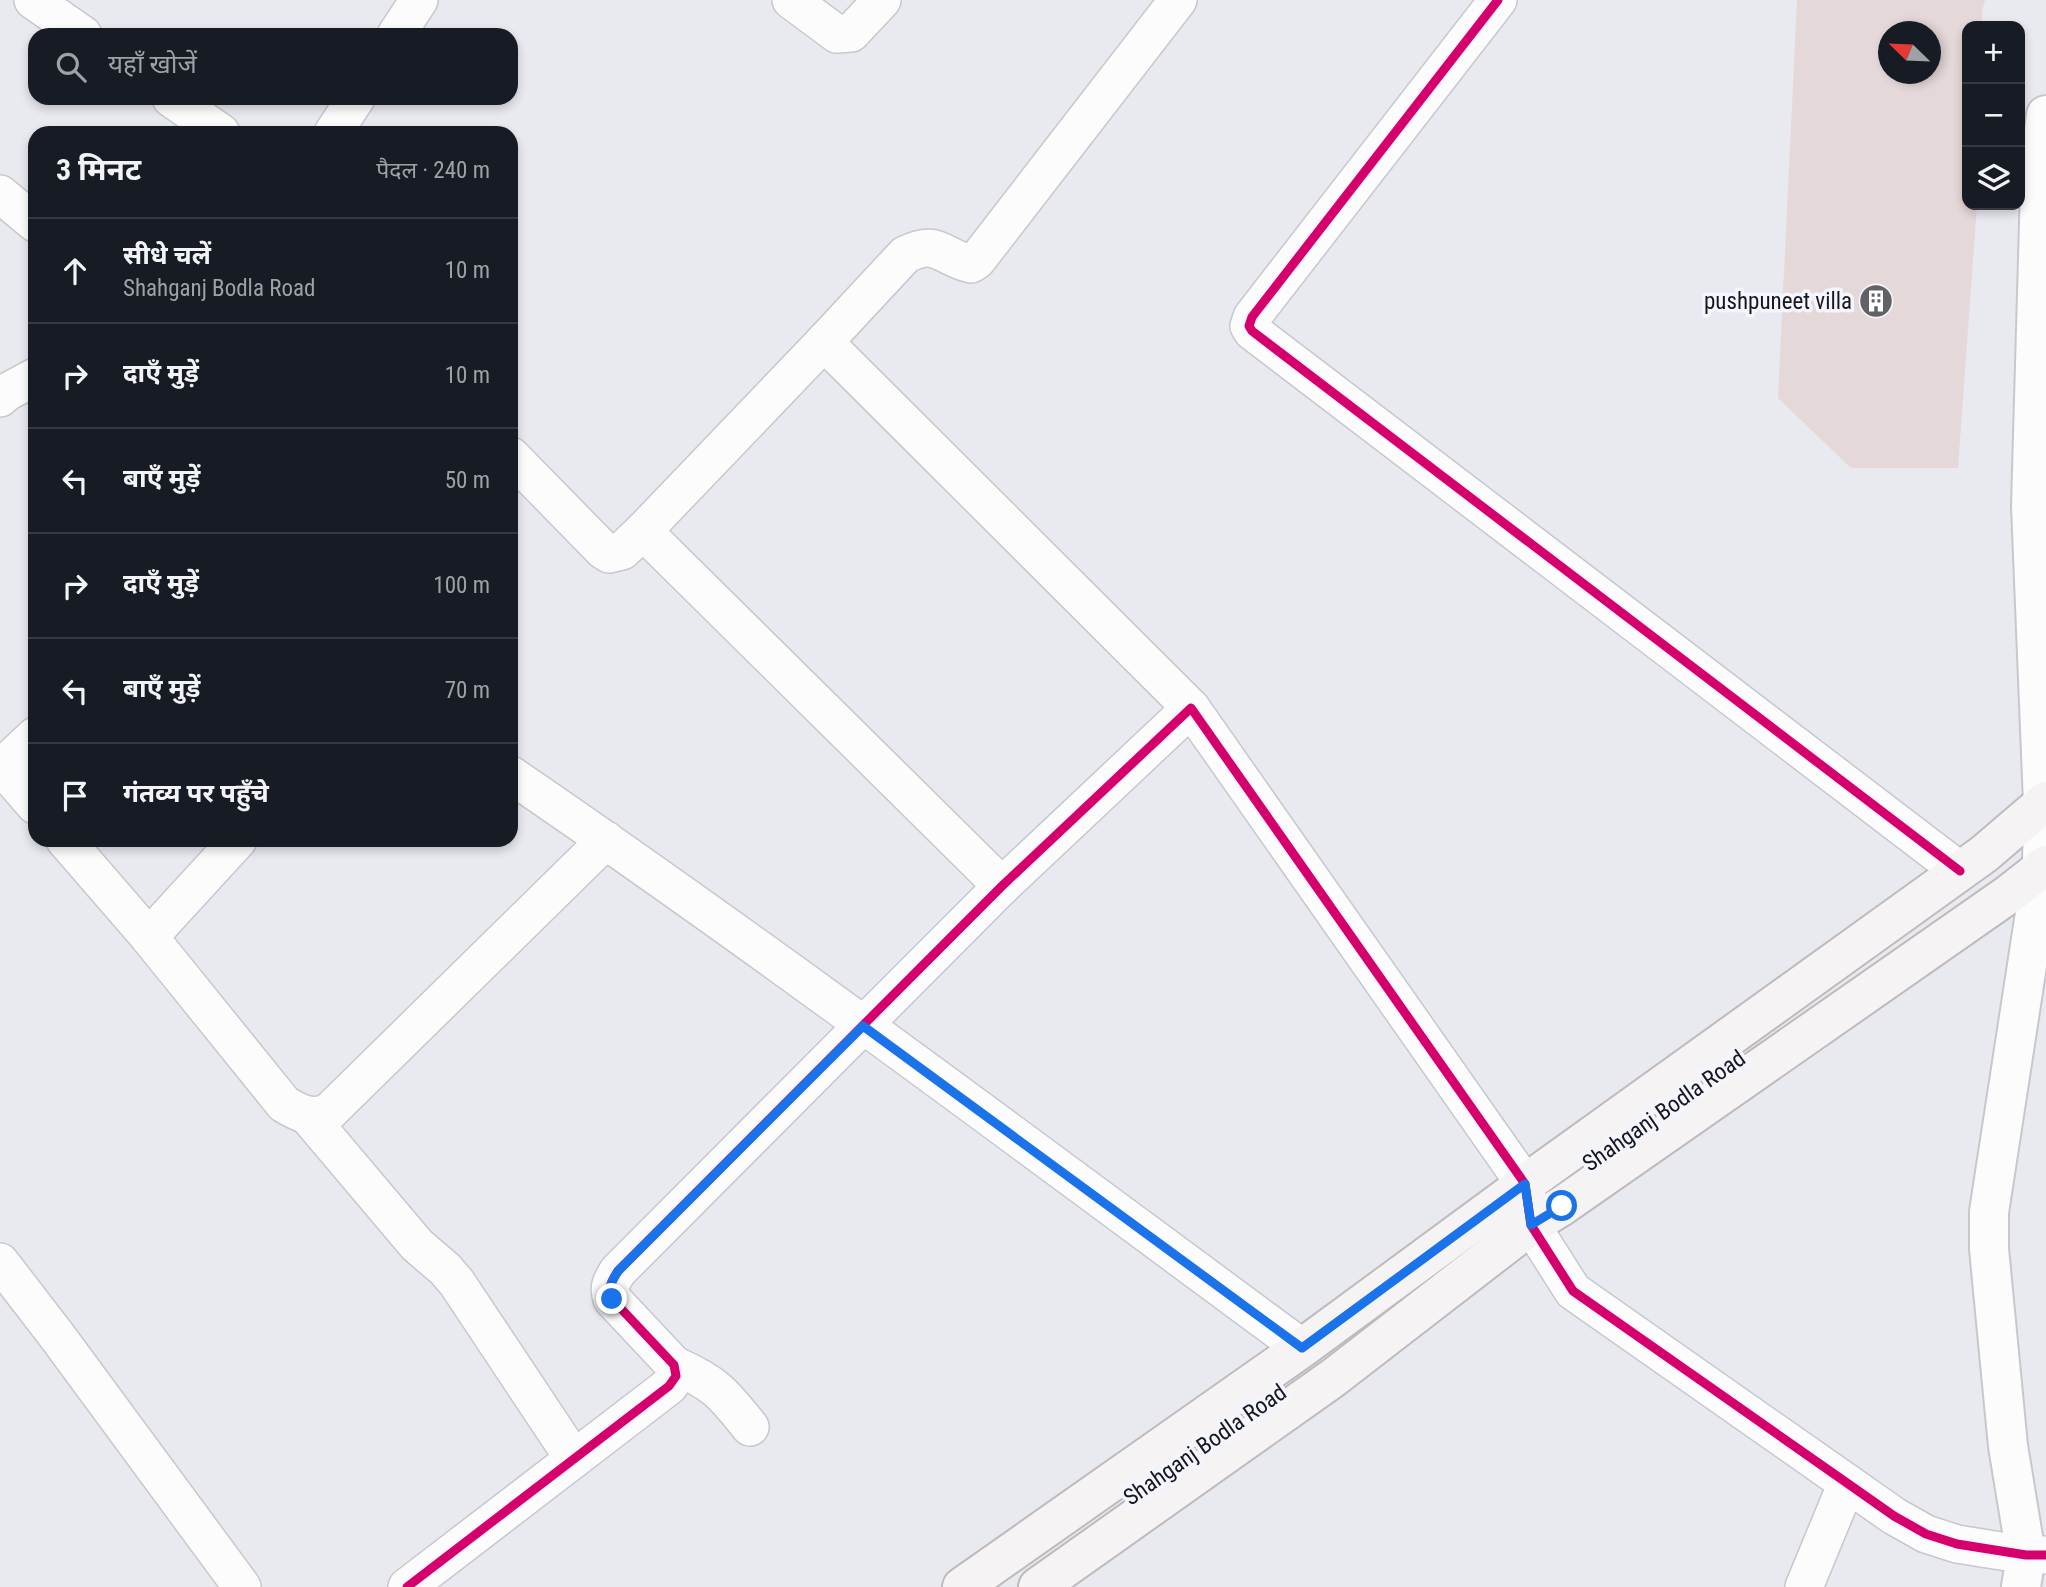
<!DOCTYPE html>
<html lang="hi">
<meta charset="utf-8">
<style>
:root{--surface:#171b24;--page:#242831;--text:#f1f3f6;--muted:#9ea1a6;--line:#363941}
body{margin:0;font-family:"Roboto Condensed","Noto Sans Devanagari",sans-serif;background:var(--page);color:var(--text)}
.controls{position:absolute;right:21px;top:21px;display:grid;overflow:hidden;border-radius:14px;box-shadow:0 4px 10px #0003}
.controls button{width:63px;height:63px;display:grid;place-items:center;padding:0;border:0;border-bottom:2px solid var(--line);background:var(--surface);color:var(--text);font:35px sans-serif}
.compass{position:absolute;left:1878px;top:21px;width:63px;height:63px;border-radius:50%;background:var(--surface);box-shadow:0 4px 10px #0003;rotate:293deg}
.stop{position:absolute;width:21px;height:21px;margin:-16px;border:5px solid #1a73e8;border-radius:50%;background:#fff}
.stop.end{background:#1a73e8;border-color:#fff;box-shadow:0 2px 7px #0008}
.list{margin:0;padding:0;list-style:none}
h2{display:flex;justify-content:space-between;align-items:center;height:91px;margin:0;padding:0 28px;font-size:30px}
h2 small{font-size:23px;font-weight:400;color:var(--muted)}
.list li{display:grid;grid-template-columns:46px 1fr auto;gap:21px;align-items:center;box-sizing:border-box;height:105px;padding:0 28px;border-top:2px solid var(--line)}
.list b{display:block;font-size:26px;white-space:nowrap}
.list p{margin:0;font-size:23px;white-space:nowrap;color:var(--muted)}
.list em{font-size:23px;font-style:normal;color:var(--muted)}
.icon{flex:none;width:38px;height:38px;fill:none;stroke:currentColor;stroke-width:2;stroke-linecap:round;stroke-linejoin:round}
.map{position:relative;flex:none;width:2046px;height:1587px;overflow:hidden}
.search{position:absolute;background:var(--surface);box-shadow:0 4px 10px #0003;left:28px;top:28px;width:490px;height:77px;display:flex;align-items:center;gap:18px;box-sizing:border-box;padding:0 24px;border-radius:21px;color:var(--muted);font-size:26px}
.panel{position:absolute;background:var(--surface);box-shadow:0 4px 10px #0003;left:28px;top:126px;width:490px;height:721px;border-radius:21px}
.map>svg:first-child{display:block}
.building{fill:#e5d8d8;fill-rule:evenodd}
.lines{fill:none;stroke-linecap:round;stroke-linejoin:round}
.street-casing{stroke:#c7c8cd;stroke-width:40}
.secondary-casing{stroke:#c7c8cd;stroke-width:42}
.primary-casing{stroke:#bfbabd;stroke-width:42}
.street{stroke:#fcfcfd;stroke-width:37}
.secondary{stroke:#fcfcfd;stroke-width:38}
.primary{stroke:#f6f3f4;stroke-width:38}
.cycleway-casing{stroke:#f4f5fe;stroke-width:13}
.cycleway{stroke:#d6006c;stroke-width:9}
.route{stroke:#1a73e8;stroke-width:9}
.labels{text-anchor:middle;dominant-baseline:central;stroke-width:7;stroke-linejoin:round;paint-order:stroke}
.poi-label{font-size:23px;fill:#17181c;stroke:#f4f5fe;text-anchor:end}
.street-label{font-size:23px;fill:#17181c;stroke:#f4f5fe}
</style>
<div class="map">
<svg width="2046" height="1587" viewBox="0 0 2046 1587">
<rect width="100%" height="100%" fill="#e9eaf0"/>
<!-- building -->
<path class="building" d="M1797,0H1985L1982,11V26H1967V205H1977L1958,468H1851L1778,398ZM1888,32H1930V74H1888Z"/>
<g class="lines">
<!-- street casing -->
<g class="street-casing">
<g id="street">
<polyline points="33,0 83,35"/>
<polyline points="791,0 837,34 851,33 882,0"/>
<polyline points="1498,0 1252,317 1249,326 1252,331 1960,871"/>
<polyline points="396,35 419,0"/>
<polyline points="171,98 221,133"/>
<polyline points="333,133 356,98"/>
<polyline points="0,194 35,223"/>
<path d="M824,342L905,255C938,238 941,257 971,264L977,260L1178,0"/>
<polyline points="0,398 7,392 35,377"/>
<polyline points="511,456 603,550 609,554 622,551 643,531 1002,886"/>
<polyline points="643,531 824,342 1191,708"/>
<polyline points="0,765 35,805"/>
<polyline points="2,767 35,736"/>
<path d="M511,775C780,959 1040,1155 1302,1348"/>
<path d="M65,840L149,937L284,1104C299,1113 312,1120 329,1112L606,840"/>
<polyline points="149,937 238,840"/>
<polyline points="308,1116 417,1245 445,1269 457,1283 574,1459"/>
<polyline points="0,1262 57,1336 242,1587"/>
<path d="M674,1365C715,1383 723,1393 750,1427"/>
<path d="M407,1587L669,1386L676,1376L674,1365L612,1299C608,1287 611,1282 618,1271L1002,886L1191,708L1525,1184L1531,1225L1573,1291L1847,1483L1894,1516L1926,1534L1957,1544L2026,1555H2046"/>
<polyline points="1804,1587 1847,1483"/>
</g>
</g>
<!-- secondary casing -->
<g class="secondary-casing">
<polyline id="secondary" points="2021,1587 2026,1555 2008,1446 1989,1249 1989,1212 2042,868 2043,803 2031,506 2041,152 2046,115"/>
</g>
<!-- primary casing -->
<g class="primary-casing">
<g id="primary">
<polyline points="962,1587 1302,1348 1525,1184 1984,854 2046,801"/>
<polyline points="1038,1587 1333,1378 1531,1225 1562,1206 2009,894 2046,865"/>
</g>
</g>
<!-- street -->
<use href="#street" class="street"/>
<!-- secondary -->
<use href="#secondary" class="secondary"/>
<!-- primary -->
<use href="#primary" class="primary"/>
<!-- cycleway casing -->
<g class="cycleway-casing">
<g id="cycleway">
<polyline points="1498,0 1252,317 1249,326 1252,331 1960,871"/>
<path d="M407,1587L669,1386L676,1376L674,1365L612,1299C608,1287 611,1282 618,1271L1002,886L1191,708L1525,1184L1531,1225L1573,1291L1847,1483L1894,1516L1926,1534L1957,1544L2026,1555H2046"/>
</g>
</g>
<!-- cycleway -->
<use href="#cycleway" class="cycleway"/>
</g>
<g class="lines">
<!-- route -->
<path class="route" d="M612,1299C608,1287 611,1282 618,1271L863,1026L1302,1348L1525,1184L1531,1225L1562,1206"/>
</g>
<!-- icons -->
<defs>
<g id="building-disc" transform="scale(1.75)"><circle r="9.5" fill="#606266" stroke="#f4f5fe"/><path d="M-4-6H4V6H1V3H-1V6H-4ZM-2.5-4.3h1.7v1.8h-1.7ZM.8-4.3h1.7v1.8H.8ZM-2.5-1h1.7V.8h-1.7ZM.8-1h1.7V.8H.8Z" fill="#fff"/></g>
</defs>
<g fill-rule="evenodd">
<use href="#building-disc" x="1876" y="301"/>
</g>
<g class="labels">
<!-- poi labels -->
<g class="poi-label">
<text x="1852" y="301">pushpuneet villa</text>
</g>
<!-- street labels -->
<g class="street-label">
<text transform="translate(1664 1111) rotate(-35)">Shahganj Bodla Road</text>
<text transform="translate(1205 1445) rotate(-35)">Shahganj Bodla Road</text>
</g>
</g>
</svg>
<div class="controls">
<button>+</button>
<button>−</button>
<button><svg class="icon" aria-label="layers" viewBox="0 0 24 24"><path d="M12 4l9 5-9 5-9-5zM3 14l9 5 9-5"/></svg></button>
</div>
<svg class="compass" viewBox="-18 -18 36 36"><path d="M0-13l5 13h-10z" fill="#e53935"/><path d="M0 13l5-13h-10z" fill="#9ea1a6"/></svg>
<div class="stop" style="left:1562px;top:1206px"></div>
<div class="stop end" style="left:612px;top:1299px"></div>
<div class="search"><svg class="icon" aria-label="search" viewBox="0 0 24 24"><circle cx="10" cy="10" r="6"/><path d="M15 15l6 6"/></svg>यहाँ खोजें</div>
<section class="panel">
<h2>3 मिनट<small>पैदल · 240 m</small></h2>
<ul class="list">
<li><svg class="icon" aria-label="ahead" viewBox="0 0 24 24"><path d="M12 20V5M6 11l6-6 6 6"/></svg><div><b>सीधे चलें</b><p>Shahganj Bodla Road</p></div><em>10 m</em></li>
<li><svg class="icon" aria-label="right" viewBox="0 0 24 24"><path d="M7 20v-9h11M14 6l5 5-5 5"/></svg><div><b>दाएँ मुड़ें</b></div><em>10 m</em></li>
<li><svg class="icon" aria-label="left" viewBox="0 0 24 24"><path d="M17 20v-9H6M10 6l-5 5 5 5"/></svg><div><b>बाएँ मुड़ें</b></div><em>50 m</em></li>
<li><svg class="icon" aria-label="right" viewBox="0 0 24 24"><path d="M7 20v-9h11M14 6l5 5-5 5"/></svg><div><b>दाएँ मुड़ें</b></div><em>100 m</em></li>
<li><svg class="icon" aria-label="left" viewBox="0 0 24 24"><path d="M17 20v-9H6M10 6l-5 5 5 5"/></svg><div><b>बाएँ मुड़ें</b></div><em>70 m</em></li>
<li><svg class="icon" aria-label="arrive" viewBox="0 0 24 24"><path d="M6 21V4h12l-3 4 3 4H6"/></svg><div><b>गंतव्य पर पहुँचे</b></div></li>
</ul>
</section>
</div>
